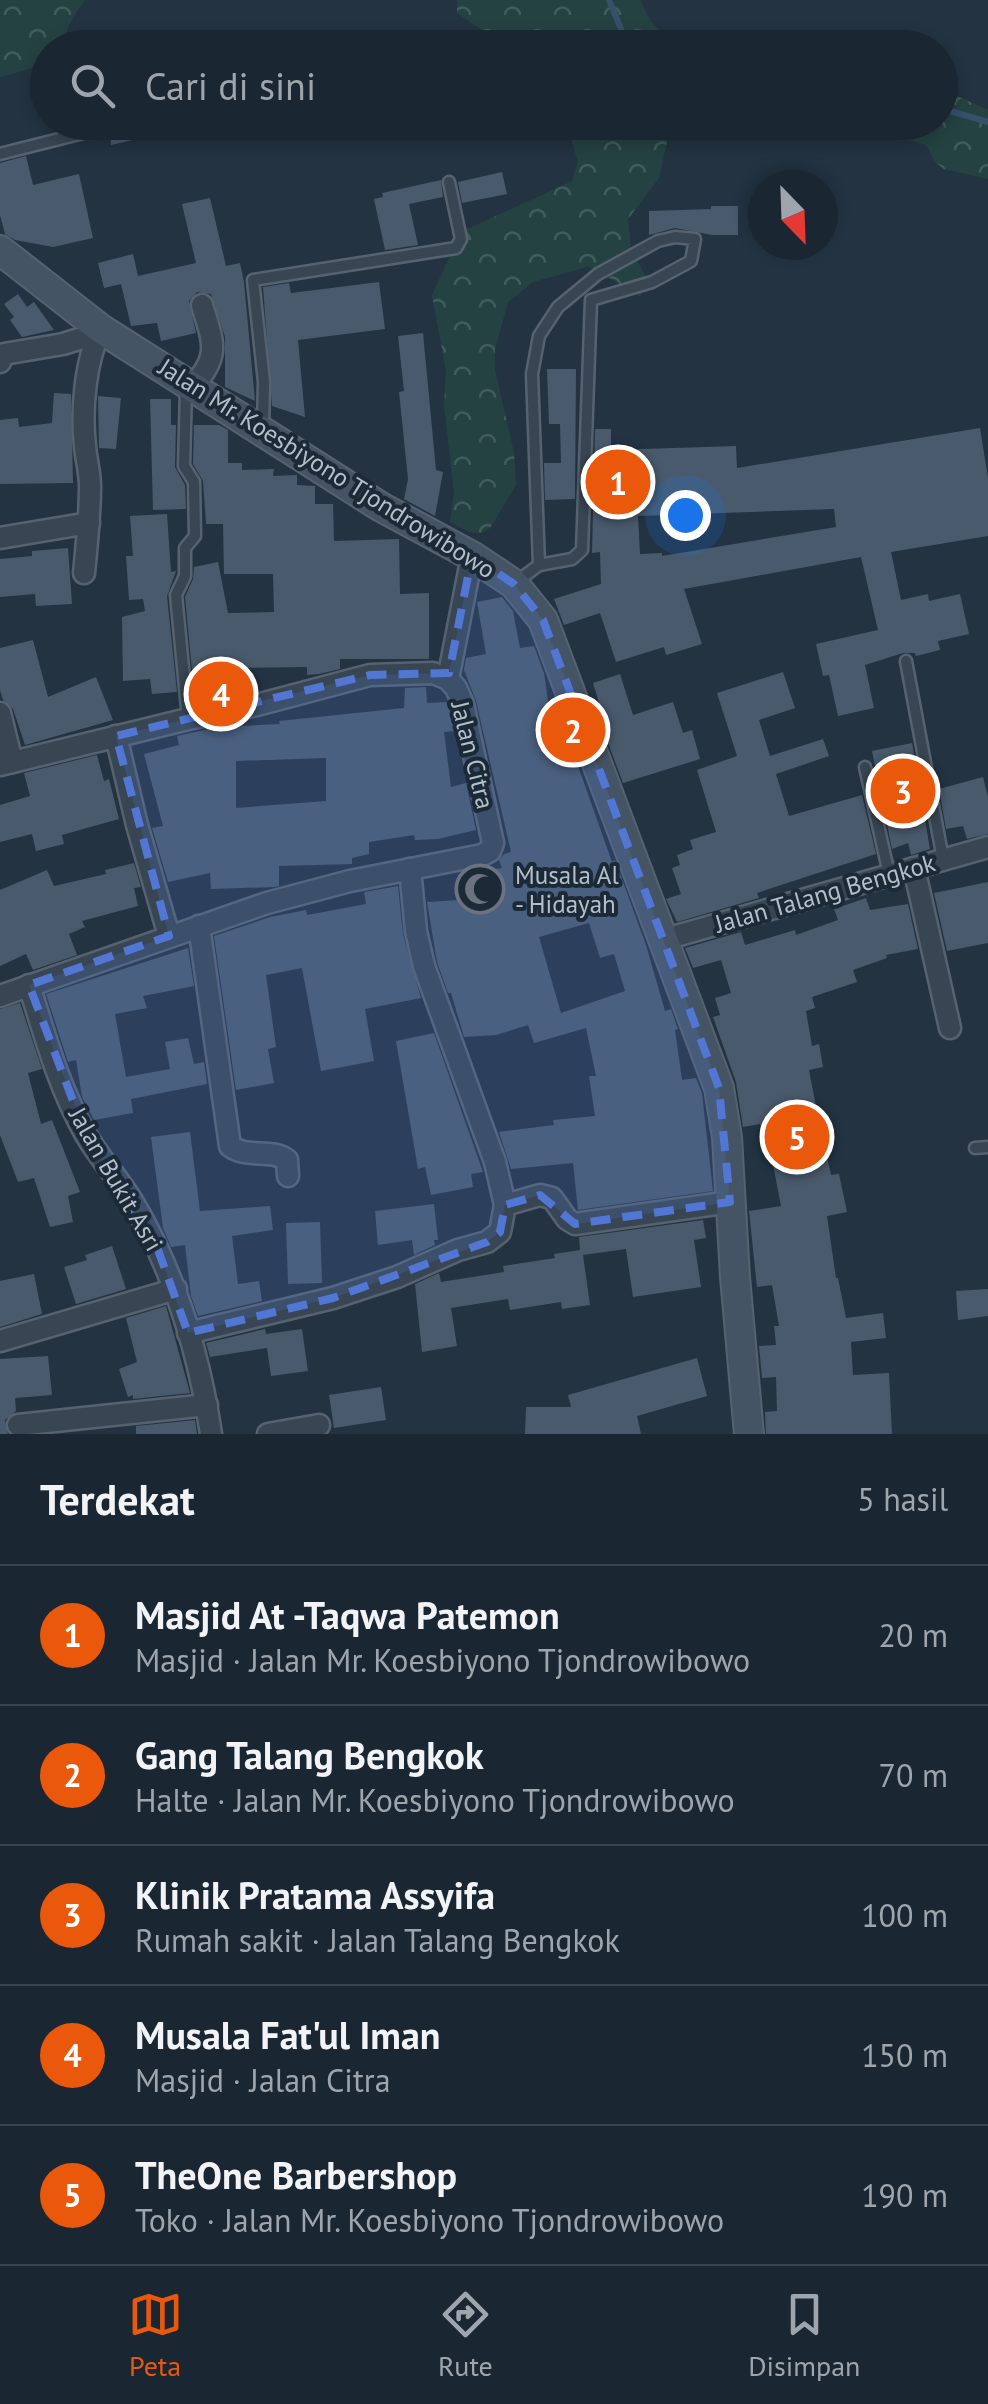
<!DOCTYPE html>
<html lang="id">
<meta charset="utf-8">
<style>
:root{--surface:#1a2632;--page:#232e3a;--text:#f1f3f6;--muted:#9fa5ac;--line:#38434d;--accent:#ea580c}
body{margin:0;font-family:"PT Sans",sans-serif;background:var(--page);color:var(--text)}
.compass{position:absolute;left:748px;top:170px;width:90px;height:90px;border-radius:50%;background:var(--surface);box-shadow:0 5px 15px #0003;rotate:157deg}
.you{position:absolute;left:685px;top:515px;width:35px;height:35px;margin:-25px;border:8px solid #fff;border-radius:50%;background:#1a73e8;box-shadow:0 0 0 15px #1a73e833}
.badge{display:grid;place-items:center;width:65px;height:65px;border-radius:50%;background:var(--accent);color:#fff;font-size:32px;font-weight:700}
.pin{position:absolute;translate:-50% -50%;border:5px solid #fff;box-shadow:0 2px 10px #0006}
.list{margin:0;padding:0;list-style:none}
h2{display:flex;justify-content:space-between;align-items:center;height:130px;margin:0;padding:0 40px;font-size:42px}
h2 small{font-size:32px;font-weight:400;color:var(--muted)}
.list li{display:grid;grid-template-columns:65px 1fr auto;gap:30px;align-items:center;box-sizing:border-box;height:140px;padding:0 40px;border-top:2px solid var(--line)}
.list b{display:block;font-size:38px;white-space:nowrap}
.list p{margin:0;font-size:32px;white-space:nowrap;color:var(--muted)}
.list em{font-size:32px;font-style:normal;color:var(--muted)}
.icon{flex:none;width:55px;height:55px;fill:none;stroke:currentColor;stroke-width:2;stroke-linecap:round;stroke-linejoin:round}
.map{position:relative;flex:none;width:988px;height:1434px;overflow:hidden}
.search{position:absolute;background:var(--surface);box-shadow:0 5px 15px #0003;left:30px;right:30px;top:30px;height:110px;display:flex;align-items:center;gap:25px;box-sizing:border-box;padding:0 35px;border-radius:55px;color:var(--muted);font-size:38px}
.sheet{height:830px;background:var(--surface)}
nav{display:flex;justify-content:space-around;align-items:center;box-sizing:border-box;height:140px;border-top:2px solid var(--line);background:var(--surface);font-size:28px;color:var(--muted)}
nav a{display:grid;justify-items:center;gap:5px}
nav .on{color:var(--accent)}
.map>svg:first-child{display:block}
.forest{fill:url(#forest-crowns)}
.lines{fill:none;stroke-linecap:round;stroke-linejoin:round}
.stream{stroke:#36506a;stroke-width:6}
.building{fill:#495a6c;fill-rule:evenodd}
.service-casing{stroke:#56626f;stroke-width:15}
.minor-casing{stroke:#56626f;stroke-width:25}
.secondary-casing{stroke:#56626f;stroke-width:32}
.service{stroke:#384552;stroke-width:10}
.minor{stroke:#384552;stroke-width:20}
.secondary{stroke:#455465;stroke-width:28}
.marked{fill:#5276d4;fill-opacity:0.2;stroke:#5276d4;stroke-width:8;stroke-dasharray:20 12;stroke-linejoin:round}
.labels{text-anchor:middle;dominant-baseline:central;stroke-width:8;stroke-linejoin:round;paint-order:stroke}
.street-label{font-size:25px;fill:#b4bfcc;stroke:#1c2a37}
.poi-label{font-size:25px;fill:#b4bfcc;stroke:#1c2a37;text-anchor:start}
</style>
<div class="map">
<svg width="988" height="1434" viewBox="0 0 988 1434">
<defs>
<pattern id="forest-crowns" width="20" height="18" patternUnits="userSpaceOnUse" patternTransform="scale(2.5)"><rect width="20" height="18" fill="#254243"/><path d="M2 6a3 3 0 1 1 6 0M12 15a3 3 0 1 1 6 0" fill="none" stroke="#425c5d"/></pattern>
</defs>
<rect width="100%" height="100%" fill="#233342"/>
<!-- forest -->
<g class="forest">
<path d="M0,0H85C74,15 64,28 65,47L48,48L47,64L0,77Z"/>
<polygon points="457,0 640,0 651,22 676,47 507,47 457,13"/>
<polygon points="941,89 988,110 988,179 944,169 936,163 926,145 854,123 940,122"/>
<polygon points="566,123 806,123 776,139 687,129 676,130 668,137 659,178 628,219 631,251 647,278 640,297 597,270 587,267 533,282 508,302 495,349 495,370 514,453 516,485 490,528 481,533 469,532 450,522 454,492 444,405 446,371 432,295 461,232 572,181 578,162"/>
</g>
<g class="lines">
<!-- stream -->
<g class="stream">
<polyline points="609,0 629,48"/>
<polyline points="940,108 988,122"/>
</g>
</g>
<!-- building -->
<g class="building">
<polygon points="110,122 174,122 175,130 111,145"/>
<polygon points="26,156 33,185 79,174 93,238 53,247 15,240 5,234 0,215 0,163"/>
<polygon points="502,172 507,194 462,203 458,182"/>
<polygon points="441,180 443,197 409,204 418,245 385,250 374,199 383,197 382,193"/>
<polygon points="210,198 226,266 240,263 244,282 255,401 225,387 225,337 211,294 197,292 189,301 196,333 161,341 157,323 131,326 121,284 104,288 98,263 133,254 138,276 196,263 182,204"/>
<polygon points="711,206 738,206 738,235 712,235 675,228 649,235 649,211 711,209"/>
<polygon points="379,282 385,329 298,340 305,417 272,406 263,287 289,283 291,293"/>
<polygon points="18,294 27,307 34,302 54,330 22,337 10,320 14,317 4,304"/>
<polygon points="423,333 436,470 443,472 435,516 404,499 408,479 399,392 404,391 398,336"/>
<polygon points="547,369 576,369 575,499 545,500 544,463 561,463 560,424 549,424"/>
<polygon points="54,393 71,394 73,483 0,484 0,420 18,418 19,427 52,423"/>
<polygon points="98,396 121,398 116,449 99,448"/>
<polygon points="150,399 171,399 171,425 176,425 175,467 185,485 186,509 153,510"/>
<polygon points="194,425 219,425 228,430 228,463 242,463 242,470 274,469 273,476 297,475 297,485 315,486 315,504 333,504 334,541 399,539 400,594 429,593 429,659 340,659 340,669 319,674 307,675 307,667 240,668 241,694 202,702 202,690 194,691 185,597 193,579 194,567 218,562 228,613 274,612 273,574 224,574 223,524 206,524 203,481 193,464"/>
<path d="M980,428L988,478V536L891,552L901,600L928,594L929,601L960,594L969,634L938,641L940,650L916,656L915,653H903L865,665L874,708L838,716L829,675L823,676L816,644L878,630L861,557L684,589L702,644L666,655L664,647L616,662L600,613L564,625L554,599L601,584L600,552L592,553L595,429H611V450L736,446L737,468ZM834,509L836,527L662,556V553L640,554L638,516Z"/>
<polygon points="167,514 171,572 176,571 167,596 177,692 152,694 150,679 123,681 122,617 145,611 143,599 129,600 126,556 133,556 130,516"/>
<polygon points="68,548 72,604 36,606 35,594 0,597 0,559 32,556 32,551"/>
<path d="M502,597L513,611L520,648L534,646L544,673L550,714L559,712L612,862L615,860L646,945L665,1011L671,1009L678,1029L675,1030L682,1080L696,1078L702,1093L713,1191L578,1210L573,1163L511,1169L499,1132L554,1125L553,1120L595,1116L589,1076H596L586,1028L534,1043L528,1025L496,1035L464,1037L451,993H448L437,962L427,902L460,900L461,873L502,868L499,860L504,854L511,852L476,701L464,670L466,658L486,654L477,602ZM589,923L600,958L614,954L625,991L561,1013L539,937Z"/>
<polygon points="33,640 48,697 96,677 113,720 25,745 13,709 3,700 0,690 0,648"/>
<polygon points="783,672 795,708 759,720 770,756 823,739 829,756 776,774 789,816 862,795 876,854 757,893 759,898 677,922 666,899 681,894 672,868 680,865 677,855 693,849 690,840 716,832 697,770 737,756 717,693"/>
<polygon points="620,674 633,715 673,702 683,733 692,730 700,759 623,783 596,711 601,709 593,683"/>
<path d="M426,687L427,703L447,702L450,708L455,731L444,732L451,787L466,783L476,830L438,839L415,840L414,835L369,842V854L352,858V864L279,866V886L275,887L211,889L210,873L168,882L152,828L163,826L144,754L179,745L177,736L241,722V726L280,724L279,721L404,708L405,688ZM326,758V801L236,808V761Z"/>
<polygon points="912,743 930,849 911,855 908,843 892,849 872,751"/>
<polygon points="97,755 104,781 109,779 119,819 62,835 64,844 36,851 32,834 0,842 0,805 30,796 24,773"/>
<polygon points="983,777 988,797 988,834 967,839 963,826 946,829 939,789"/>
<polygon points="134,863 141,887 134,888 138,906 82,921 85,927 69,934 77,955 33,970 26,954 0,966 0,890 47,870 54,886 106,874 105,870"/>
<polygon points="988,882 988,943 947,951 934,893"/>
<polygon points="398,886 403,934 421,998 365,1009 374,1061 321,1071 302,968 266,975 276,1047 268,1049 274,1083 236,1090 214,936 270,917 306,910 307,915 366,904 364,892"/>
<polygon points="866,898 870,910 908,904 918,949 886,955 887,958 853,970 857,982 812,997 815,1008 806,1011 812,1046 819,1044 823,1067 809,1070 818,1117 831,1175 839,1174 847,1212 827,1216 836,1278 838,1278 846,1318 883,1313 886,1338 851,1342 853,1375 889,1373 892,1434 766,1434 765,1412 777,1411 776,1377 762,1378 759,1346 776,1345 774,1326 779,1326 772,1285 757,1287 749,1211 781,1206 772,1159 766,1160 760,1124 743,1127 736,1082 713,1017 720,1015 715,998 731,993 721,960 693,968 685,948 741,932 745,945 795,930 796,935 838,920 834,909"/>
<polygon points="188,948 194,986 143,996 147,1008 115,1014 126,1077 170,1069 165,1042 188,1038 194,1064 204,1062 207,1084 131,1099 133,1113 94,1120 82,1097 76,1060 68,1062 46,994"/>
<polygon points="20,1003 42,1069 28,1073 41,1124 52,1120 80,1192 68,1196 73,1222 50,1227 34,1178 18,1182 0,1135 0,1009"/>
<polygon points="434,1033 483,1172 471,1174 473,1187 431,1195 425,1167 418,1169 396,1041"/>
<polygon points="190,1132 200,1211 270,1206 273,1230 232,1236 238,1284 259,1281 262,1301 198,1316 191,1296 185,1245 171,1247 163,1228 151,1137"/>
<polygon points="434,1204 438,1240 434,1240 435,1245 414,1255 412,1240 378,1245 375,1211"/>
<polygon points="703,1220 706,1238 694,1240 701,1287 633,1297 626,1249 583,1255 590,1305 562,1309 561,1302 510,1310 508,1299 451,1308 457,1346 422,1352 415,1284 439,1273 441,1282 504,1272 503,1266 555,1258 554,1254 580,1250 579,1237"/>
<polygon points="320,1222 322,1283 288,1284 286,1223"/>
<polygon points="112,1246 126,1289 76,1304 64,1267 87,1260 85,1255"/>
<polygon points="34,1274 42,1314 0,1327 0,1281"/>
<polygon points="988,1289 988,1316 958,1320 956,1291"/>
<polygon points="166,1306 190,1393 133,1399 133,1395 128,1397 119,1369 137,1362 126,1318"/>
<polygon points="265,1329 266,1334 302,1329 308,1371 271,1376 267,1348 210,1357 206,1343"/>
<polygon points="48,1356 52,1395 15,1398 16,1411 5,1420 8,1434 0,1434 0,1359"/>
<polygon points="697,1358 707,1396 637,1416 641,1434 525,1434 526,1407 571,1407 568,1395"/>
<polygon points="381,1387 386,1420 334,1428 329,1395"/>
<polygon points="195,1420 197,1434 136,1434 136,1426"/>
</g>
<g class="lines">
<!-- service casing -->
<g class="service-casing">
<g id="service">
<polyline points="0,154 103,128"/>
<polyline points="186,389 184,466 194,482 195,536 185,548 185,576 176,595 188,719"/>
<polyline points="263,429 264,382 253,280 456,248 461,239 449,182"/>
<polyline points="515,583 539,565 532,374 539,336 558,307 598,274 658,241 675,237 695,239 691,261 652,282 591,300 582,550 572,559 539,565"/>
<polyline points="906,661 943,859"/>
<polyline points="865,767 889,874"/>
<polyline points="975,1148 988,1147"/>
</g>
</g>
<!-- minor casing -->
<g class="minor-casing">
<g id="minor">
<polyline points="0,362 4,354 63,344 82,338 97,326"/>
<path d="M193,386C221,355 213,342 202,305"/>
<polyline points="0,538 89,523"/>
<path d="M84,573C87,544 90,515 90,486C90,472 86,459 85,446C81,411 85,361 101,329"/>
<polyline points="448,679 472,556"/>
<polyline points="0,713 12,762"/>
<polyline points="116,736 137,825 169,936"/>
<polyline points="0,765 188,719 257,705 370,675 433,673 448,679 456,688 463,704 493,843 490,851 482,855 350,881 267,903 0,996"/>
<polyline points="914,868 950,1028"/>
<polyline points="410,869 416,931 424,966 495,1162 505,1205"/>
<path d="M199,926L230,1146C247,1159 272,1148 287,1160L288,1176"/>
<polyline points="662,940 988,847"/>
<path d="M29,985C45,1036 59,1088 86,1135C100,1159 120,1180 134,1204C175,1274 199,1353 211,1434"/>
<polyline points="188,1333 333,1298 397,1277 458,1250 487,1242 500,1232 505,1205 540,1195 552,1198 567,1219 575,1224 730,1202"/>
<polyline points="0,1341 176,1289"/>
<polyline points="18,1425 207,1405"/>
<polyline points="268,1434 319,1425"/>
</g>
</g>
<!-- secondary casing -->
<g class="secondary-casing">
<polyline id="secondary" points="0,250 101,329 381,507 472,556 514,584 543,620 719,1088 727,1137 735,1277 749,1434"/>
</g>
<!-- service -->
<use href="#service" class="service"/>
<!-- minor -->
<use href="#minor" class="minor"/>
<!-- secondary -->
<use href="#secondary" class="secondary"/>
</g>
<!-- marked area -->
<path class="marked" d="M472,556L514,584L543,620L719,1088L730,1202L575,1224L540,1195L505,1205L500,1232L487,1242L333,1298L188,1333L157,1247L86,1135L29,985L169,936L116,736L370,675L449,673Z"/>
<!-- icons -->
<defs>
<g id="mosque-ring" transform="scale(2.5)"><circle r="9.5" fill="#1c2a37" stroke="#6b7280" stroke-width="1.5"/><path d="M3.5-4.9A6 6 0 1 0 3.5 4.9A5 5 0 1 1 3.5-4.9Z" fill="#6b7280"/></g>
</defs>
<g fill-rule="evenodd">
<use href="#mosque-ring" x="480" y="889"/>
</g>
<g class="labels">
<!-- street labels -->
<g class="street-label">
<text transform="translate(327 468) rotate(32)">Jalan Mr. Koesbiyono Tjondrowibowo</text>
<text transform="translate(473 755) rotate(76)">Jalan Citra</text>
<text transform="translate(825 893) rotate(-16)">Jalan Talang Bengkok</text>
<text transform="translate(116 1179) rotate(60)">Jalan Bukit Asri</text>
</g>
<!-- poi labels -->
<g class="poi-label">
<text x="515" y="875">Musala Al<tspan x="515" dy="29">- Hidayah</tspan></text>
</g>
</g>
</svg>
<svg class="compass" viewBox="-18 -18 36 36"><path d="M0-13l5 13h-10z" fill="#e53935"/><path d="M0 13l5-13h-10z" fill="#9fa5ac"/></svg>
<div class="you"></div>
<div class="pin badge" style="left:618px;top:482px">1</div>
<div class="pin badge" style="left:573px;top:730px">2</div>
<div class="pin badge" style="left:903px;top:791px">3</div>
<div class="pin badge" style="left:221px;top:694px">4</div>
<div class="pin badge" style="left:797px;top:1137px">5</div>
<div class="search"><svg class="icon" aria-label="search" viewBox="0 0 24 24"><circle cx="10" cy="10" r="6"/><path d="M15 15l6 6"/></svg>Cari di sini</div>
</div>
<section class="sheet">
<h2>Terdekat<small>5 hasil</small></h2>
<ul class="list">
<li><span class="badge">1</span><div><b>Masjid At -Taqwa Patemon</b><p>Masjid · Jalan Mr. Koesbiyono Tjondrowibowo</p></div><em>20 m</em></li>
<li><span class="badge">2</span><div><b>Gang Talang Bengkok</b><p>Halte · Jalan Mr. Koesbiyono Tjondrowibowo</p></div><em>70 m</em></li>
<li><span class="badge">3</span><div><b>Klinik Pratama Assyifa</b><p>Rumah sakit · Jalan Talang Bengkok</p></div><em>100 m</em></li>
<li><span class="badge">4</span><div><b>Musala Fat'ul Iman</b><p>Masjid · Jalan Citra</p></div><em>150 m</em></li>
<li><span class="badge">5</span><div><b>TheOne Barbershop</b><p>Toko · Jalan Mr. Koesbiyono Tjondrowibowo</p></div><em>190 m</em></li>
</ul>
</section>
<nav>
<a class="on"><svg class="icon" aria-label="map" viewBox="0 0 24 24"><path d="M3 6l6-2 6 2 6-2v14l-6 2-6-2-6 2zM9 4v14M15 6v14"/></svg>Peta</a>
<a><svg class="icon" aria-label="directions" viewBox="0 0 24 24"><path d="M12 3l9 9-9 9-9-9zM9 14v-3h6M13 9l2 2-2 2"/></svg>Rute</a>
<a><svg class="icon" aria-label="saved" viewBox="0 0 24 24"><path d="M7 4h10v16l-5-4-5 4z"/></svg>Disimpan</a>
</nav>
